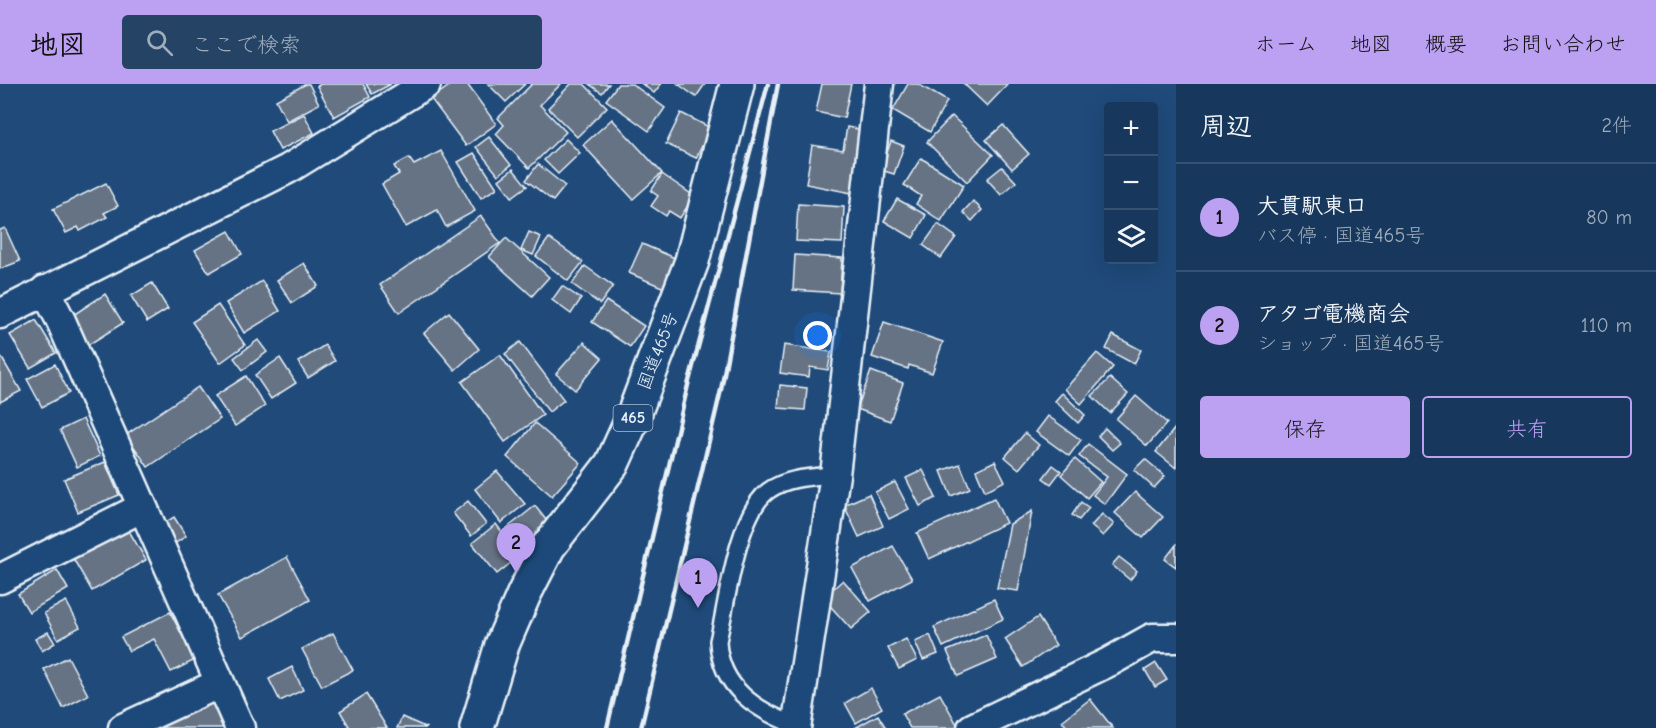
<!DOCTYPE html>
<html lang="ja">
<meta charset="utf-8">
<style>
:root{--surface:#17385c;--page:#244365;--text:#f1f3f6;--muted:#9eacbb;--line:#365272;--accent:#bca0f2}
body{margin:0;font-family:"Comic Neue","Klee One",sans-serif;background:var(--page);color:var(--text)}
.controls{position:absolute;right:18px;top:18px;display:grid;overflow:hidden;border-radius:6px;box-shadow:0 6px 24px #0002}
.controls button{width:54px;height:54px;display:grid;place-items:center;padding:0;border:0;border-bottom:2px solid var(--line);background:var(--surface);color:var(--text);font:30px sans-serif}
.you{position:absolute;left:818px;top:252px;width:21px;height:21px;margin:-15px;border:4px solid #fff;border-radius:50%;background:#1a73e8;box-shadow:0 0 0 9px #1a73e833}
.badge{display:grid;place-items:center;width:39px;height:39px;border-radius:50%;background:var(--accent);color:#111;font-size:20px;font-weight:700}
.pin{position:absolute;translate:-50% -50px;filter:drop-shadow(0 2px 3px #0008)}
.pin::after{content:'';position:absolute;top:32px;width:21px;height:18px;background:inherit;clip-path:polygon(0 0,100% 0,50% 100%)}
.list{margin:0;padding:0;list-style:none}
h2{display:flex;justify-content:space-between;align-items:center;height:78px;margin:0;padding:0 24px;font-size:26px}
h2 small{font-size:20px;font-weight:400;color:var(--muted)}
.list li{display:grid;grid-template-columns:39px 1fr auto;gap:18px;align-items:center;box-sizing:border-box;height:108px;padding:0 24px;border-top:2px solid var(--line)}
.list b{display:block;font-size:22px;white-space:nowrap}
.list p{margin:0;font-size:20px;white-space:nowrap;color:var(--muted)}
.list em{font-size:20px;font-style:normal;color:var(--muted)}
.actions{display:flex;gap:12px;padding:18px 24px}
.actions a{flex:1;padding:14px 0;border:2px solid var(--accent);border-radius:6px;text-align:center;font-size:21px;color:var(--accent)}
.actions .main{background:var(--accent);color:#111}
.icon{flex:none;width:33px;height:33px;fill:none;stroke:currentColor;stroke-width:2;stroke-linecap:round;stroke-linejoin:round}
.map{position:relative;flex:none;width:1176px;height:644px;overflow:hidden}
header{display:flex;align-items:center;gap:36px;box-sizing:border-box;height:84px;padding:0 30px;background:var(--accent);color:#111}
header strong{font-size:28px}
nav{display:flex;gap:33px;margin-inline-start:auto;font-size:21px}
.search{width:420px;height:54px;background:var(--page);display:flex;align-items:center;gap:15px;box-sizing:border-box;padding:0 21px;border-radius:6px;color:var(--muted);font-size:22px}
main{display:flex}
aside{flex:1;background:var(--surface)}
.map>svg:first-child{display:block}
.building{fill:#667385;stroke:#e8f1f8;stroke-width:1.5}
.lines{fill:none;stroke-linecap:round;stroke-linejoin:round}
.lane-casing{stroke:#e8f1f8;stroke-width:20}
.street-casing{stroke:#e8f1f8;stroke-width:33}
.highway-casing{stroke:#e8f1f8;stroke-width:38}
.lane{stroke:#1f4a7a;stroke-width:15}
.street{stroke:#1f4a7a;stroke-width:28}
.highway{stroke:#1f4a7a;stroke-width:33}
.rail{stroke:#e8f1f8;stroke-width:4.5}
.labels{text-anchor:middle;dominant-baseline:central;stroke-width:4.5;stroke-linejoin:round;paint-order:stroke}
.shield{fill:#1f4a7a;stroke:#acbfd2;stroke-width:1.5}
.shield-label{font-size:16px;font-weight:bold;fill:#e8f1f8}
.street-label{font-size:18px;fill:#e8f1f8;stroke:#1f4a7a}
</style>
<header>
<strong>地図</strong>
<div class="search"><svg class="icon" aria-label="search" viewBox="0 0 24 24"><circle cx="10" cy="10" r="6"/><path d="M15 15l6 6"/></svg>ここで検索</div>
<nav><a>ホーム</a><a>地図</a><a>概要</a><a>お問い合わせ</a></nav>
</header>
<main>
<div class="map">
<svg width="1176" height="644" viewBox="0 0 1176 644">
<rect width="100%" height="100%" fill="#1f4a7a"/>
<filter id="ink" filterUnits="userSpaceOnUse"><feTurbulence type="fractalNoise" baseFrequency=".0167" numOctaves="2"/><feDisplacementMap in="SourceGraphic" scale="12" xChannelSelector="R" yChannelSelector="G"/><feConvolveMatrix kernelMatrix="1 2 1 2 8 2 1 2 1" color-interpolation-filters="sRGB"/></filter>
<g filter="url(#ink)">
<!-- building -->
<g class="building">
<polygon points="306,0 309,0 319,20 287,37 276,16"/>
<polygon points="321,0 363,0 370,13 334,33 317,2"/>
<polygon points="366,0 391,0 372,10"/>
<polygon points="452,0 467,0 496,40 466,62 431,15"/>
<polygon points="488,0 525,0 506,18"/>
<polygon points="532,0 561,0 540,21 566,48 529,84 496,50 504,41 498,34"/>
<polygon points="571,0 584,0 607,23 577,53 548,24"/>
<polygon points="589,0 609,0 602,9"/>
<polygon points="618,0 632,0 665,24 649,47 606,16"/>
<polygon points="642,0 661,0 654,9"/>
<polygon points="678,0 705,0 696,13"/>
<polygon points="822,0 851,0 844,34 816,28"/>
<polygon points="908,0 918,0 947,17 930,48 893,26"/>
<polygon points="964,0 1008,0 987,22"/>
<polygon points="681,29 711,44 696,74 666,60"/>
<polygon points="304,30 314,49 280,66 270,47"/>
<polygon points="952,32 993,71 967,98 927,58"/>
<polygon points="612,35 662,89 633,115 583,61"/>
<polygon points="1003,41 1029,70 1012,85 986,56"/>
<polygon points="847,43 868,47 857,110 806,100 812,61 843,66"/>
<polygon points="489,53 511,81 498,91 476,63"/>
<polygon points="566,55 580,69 558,90 544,76"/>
<polygon points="891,57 904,62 894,90 881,86"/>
<polygon points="441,67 475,127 446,143 437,126 406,143 382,100 399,90 394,82 409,74 414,81"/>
<polygon points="474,69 497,104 481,114 458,78"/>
<polygon points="921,74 964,101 941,137 916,120 921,112 904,101"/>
<polygon points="538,80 565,102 553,117 526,96"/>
<polygon points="1002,83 1016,98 1001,111 987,95"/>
<polygon points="513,85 527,102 512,113 499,96"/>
<polygon points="662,90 694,112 680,134 669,127 666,132 651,122 658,112 651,107"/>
<polygon points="106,99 118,122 104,129 107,133 80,147 78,143 66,149 53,125"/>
<polygon points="897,115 926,131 913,154 884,137"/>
<polygon points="973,117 982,126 972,137 963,128"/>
<polygon points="798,120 844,123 842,159 796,157"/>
<polygon points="481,132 500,159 399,229 380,201"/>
<polygon points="938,140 956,153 941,174 923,161"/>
<polygon points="5,144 20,177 0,185 0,146"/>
<polygon points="229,147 242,170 209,189 195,166"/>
<polygon points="529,148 541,153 533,171 521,166"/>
<polygon points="506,154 549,193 532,212 489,173"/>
<polygon points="549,154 583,178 568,197 536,172"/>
<polygon points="642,160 682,177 669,206 629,189"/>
<polygon points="795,171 842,174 840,209 793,206"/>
<polygon points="304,179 318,202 292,219 277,196"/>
<polygon points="585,182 613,202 600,220 572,200"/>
<polygon points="262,197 280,227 244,249 226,219"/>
<polygon points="152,199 168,225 147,238 131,212"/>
<polygon points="562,202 581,215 571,230 552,216"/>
<polygon points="105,210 123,239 88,261 70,233"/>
<polygon points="606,217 644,242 630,263 592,238"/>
<polygon points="218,221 245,261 220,279 192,238"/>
<polygon points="449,228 479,265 455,286 424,249"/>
<polygon points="36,236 56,269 30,284 10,251"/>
<polygon points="884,238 943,258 932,289 909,281 908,285 872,273"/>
<polygon points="1113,251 1141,266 1134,280 1106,265"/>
<polygon points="258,256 267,268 243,286 234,274"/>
<polygon points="520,258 564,316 549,328 505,270"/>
<polygon points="584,258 602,274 575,306 556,290"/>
<polygon points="325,261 335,277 308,294 298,278"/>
<polygon points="784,261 831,268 828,286 810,283 809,293 780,289"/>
<polygon points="1097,269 1113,283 1081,320 1065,305"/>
<polygon points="0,271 21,307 0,318"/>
<polygon points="500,271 543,331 505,358 462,298"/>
<polygon points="280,274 296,299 271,315 255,291"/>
<polygon points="55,280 69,309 42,323 27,295"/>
<polygon points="871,287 903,299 890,337 857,325"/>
<polygon points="246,292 265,322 235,342 215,312"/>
<polygon points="1110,294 1128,310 1110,329 1092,312"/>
<polygon points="780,301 807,304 805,326 778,324"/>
<polygon points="198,303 220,335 148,383 126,351"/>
<polygon points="1062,309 1085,331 1078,339 1055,317"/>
<polygon points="1136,312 1167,339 1147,362 1116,335"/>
<polygon points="1048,332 1081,356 1069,372 1036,348"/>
<polygon points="83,335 100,372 77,383 60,346"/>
<polygon points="535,339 581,379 552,412 507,373"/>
<polygon points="1176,343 1176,384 1156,368"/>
<polygon points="1105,344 1120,359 1112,366 1098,352"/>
<polygon points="1025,349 1039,361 1019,385 1005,373"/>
<polygon points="1088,360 1127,390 1105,420 1093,411 1107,393 1079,372"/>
<polygon points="1075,375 1101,398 1087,414 1061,391"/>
<polygon points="1145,375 1165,392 1154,404 1134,386"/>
<polygon points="995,377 1005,397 985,407 976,386"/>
<polygon points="105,378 119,411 78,428 64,395"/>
<polygon points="960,380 970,404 951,412 941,387"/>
<polygon points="1053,381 1061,387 1051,400 1043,394"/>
<polygon points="923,386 936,414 920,422 906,394"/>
<polygon points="497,387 525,420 501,439 475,405"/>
<polygon points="895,398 909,425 889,435 875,408"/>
<polygon points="1135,408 1163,433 1143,454 1115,429"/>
<polygon points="869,410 883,442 859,453 844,421"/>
<polygon points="994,414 1006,439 929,475 917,449"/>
<polygon points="468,417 486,440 471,452 453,429"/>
<polygon points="1081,418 1089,424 1079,436 1072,431"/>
<polygon points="535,422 553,445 497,490 472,459 496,440 502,448"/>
<polygon points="1032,427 1018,507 997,504 1010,440"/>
<polygon points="1102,430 1114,440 1103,452 1091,442"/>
<polygon points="174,433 186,452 167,465 155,445"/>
<polygon points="125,440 146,476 92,507 71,471"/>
<polygon points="1176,461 1176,483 1165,475"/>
<polygon points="893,462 912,495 870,517 852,484"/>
<polygon points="287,473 310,516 242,553 218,511"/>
<polygon points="1119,473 1137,487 1130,496 1112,481"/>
<polygon points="57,486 68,505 29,528 18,510"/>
<polygon points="843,496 871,528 851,545 823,514"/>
<polygon points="994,515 1003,535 943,563 934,543"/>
<polygon points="66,517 80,543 58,555 44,529"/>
<polygon points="170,528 195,576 171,588 154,555 129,567 121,553"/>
<polygon points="1038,533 1056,561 1023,583 1005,555"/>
<polygon points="48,548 55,559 42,567 35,555"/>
<polygon points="333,549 353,586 322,602 302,565"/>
<polygon points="930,551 938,570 923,576 915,558"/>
<polygon points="986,551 997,575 958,592 947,567"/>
<polygon points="906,555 917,576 899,585 888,564"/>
<polygon points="68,573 88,611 63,624 44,585"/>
<polygon points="1156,579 1167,596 1155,603 1145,586"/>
<polygon points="292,583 303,606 280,617 269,595"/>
<polygon points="871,604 882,624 856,639 845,619"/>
<polygon points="366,610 387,644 350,644 340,627"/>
<polygon points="940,610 959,644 910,644 902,630"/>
<polygon points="211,612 228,644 150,644"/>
<polygon points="1090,615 1113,644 1068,644 1062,637"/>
<polygon points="878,631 886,644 855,644"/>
<polygon points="402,633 427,644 397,644"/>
</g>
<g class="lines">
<!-- lane casing -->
<g class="lane-casing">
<path id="lane" d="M797,642C757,627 720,604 718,557C727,519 737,430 768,407C787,393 813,393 835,391"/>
</g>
<!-- street casing -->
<g class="street-casing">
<g id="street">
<polyline points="45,206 61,237 240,644"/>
<polyline points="0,230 288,85 426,0"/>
<polyline points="0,495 141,424"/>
<polyline points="123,644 218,600"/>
<polyline points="796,644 835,391 879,0"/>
<polyline points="972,644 1109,578 1152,554 1176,554"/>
</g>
</g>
<!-- highway casing -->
<g class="highway-casing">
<polyline id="highway" points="477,644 502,561 524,510 548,463 612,380 631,338 692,177 737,0"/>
</g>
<!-- lane -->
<use href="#lane" class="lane"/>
<!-- street -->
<use href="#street" class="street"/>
<!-- highway -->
<use href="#highway" class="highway"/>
<!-- rail -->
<g class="rail">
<polyline points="607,644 688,301 768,0"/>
<polyline points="641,644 721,306 778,0"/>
</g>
</g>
</g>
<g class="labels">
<!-- shield labels -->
<rect class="shield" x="613.5" y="321" width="39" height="26" rx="4.5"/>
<g class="shield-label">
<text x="633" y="334">465</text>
</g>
<!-- street labels -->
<g class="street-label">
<text transform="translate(658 267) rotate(-69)">国道465号</text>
</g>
</g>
</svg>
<div class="controls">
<button>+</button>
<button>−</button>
<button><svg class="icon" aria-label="layers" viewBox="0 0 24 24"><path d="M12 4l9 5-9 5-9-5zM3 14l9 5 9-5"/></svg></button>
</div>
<div class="you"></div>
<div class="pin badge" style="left:698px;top:524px">1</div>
<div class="pin badge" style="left:516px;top:489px">2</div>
</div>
<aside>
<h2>周辺<small>2件</small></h2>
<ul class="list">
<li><span class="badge">1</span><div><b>大貫駅東口</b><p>バス停 · 国道465号</p></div><em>80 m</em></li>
<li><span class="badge">2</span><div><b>アタゴ電機商会</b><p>ショップ · 国道465号</p></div><em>110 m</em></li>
</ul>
<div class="actions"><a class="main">保存</a><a>共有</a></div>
</aside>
</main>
